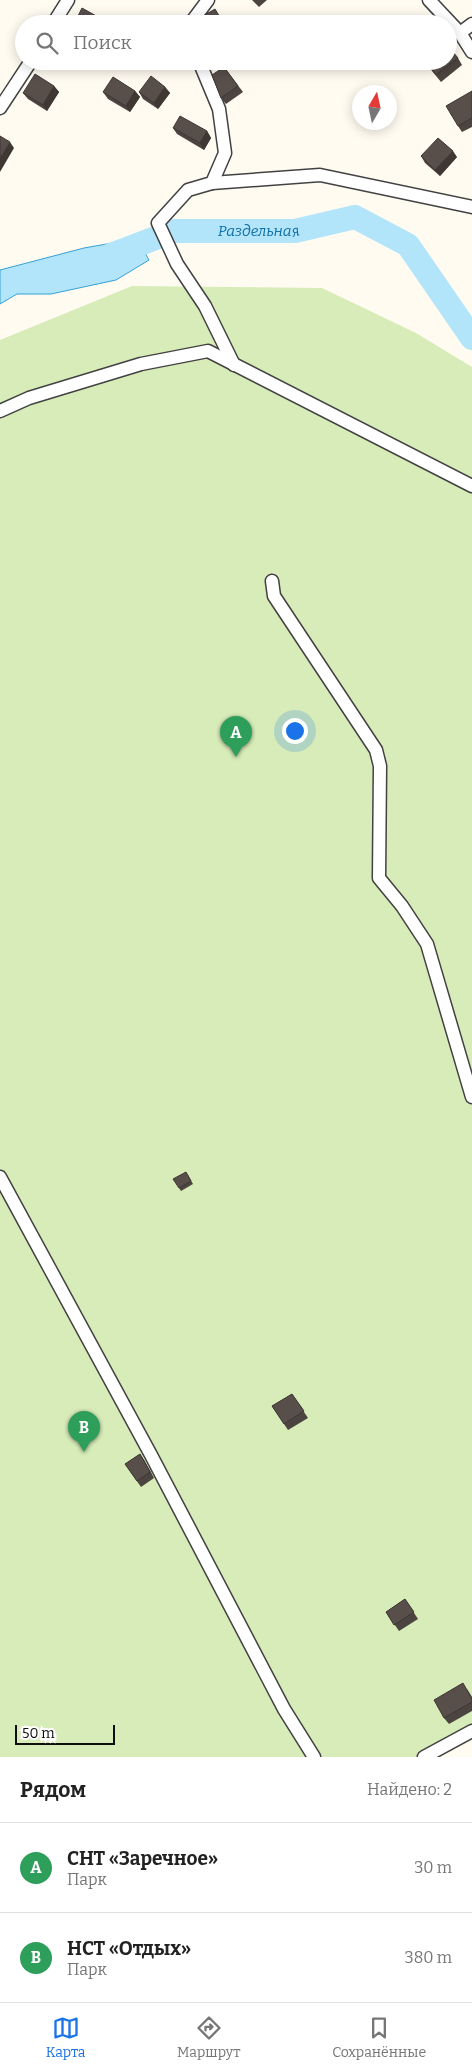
<!DOCTYPE html>
<html lang="ru">
<meta charset="utf-8">
<style>
:root{--surface:#fff;--page:#f2f2f2;--text:#222;--muted:#767676;--line:#e0e0e0;--accent:#1a73e8}
body{margin:0;font-family:Bitter,serif;background:var(--page);color:var(--text)}
.compass{position:absolute;left:352px;top:85px;width:45px;height:45px;border-radius:50%;background:var(--surface);box-shadow:0 2px 12px #0003;rotate:9deg}
.scale{position:absolute;left:15px;bottom:12px;width:100px;box-sizing:border-box;padding-left:5px;border:2px solid #0f0f0f;border-top:0;font-size:14px;line-height:18px;white-space:nowrap;color:#0f0f0f;-webkit-text-stroke:4px #fff;paint-order:stroke}
.you{position:absolute;left:294px;top:730px;width:18px;height:18px;margin:-12px;border:4px solid #fff;border-radius:50%;background:#1a73e8;box-shadow:0 0 0 8px #1a73e833}
.badge{display:grid;place-items:center;width:32px;height:32px;border-radius:50%;background:var(--accent);color:#fff;font-size:16px;font-weight:700}
.pin{position:absolute;translate:-50% -41px;filter:drop-shadow(0 1px 2px #0008)}
.pin::after{content:'';position:absolute;top:26px;width:18px;height:15px;background:inherit;clip-path:polygon(0 0,100% 0,50% 100%)}
.list{margin:0;padding:0;list-style:none}
h2{display:flex;justify-content:space-between;align-items:center;height:65px;margin:0;padding:0 20px;font-size:21px}
h2 small{font-size:16px;font-weight:400;color:var(--muted)}
.list li{display:grid;grid-template-columns:32px 1fr auto;gap:15px;align-items:center;box-sizing:border-box;height:90px;padding:0 20px;border-top:1px solid var(--line)}
.list b{display:block;font-size:19px;white-space:nowrap}
.list p{margin:0;font-size:16px;white-space:nowrap;color:var(--muted)}
.list em{font-size:16px;font-style:normal;color:var(--muted)}
.icon{flex:none;width:28px;height:28px;fill:none;stroke:currentColor;stroke-width:2;stroke-linecap:round;stroke-linejoin:round}
.map{position:relative;flex:none;width:472px;height:1757px;overflow:hidden}
.search{position:absolute;background:var(--surface);box-shadow:0 2px 12px #0003;left:15px;right:15px;top:15px;height:55px;display:flex;align-items:center;gap:12px;box-sizing:border-box;padding:0 18px;border-radius:28px;color:var(--muted);font-size:19px}
.sheet{height:245px;background:var(--surface)}
nav{display:flex;justify-content:space-around;align-items:center;box-sizing:border-box;height:70px;border-top:1px solid var(--line);background:var(--surface);font-size:14px;color:var(--muted)}
nav a{display:grid;justify-items:center;gap:2px}
nav .on{color:var(--accent)}
.map>svg:first-child{display:block}
.green{fill:#d7ecb8}
.water{fill:#b2e4fa;stroke:#35a1d5}
.lines{fill:none;stroke-linecap:round;stroke-linejoin:round}
.river{stroke:#b2e4fa;stroke-width:24}
.street-casing{stroke:#424242;stroke-width:15}
.street{stroke:#fff;stroke-width:12}
.wall{fill:#4c4440}
.shaded-wall{fill:#3e3734}
.building{fill:#584f4b;stroke:#3e3734}
.labels{text-anchor:middle;dominant-baseline:central;stroke-width:5;stroke-linejoin:round;paint-order:stroke}
.water-label{font-size:15px;font-style:italic;fill:#1071a9;stroke:#fff}
</style>
<div class="map">
<svg width="472" height="1757" viewBox="0 0 472 1757">
<rect width="100%" height="100%" fill="#fffbf1"/>
<!-- green -->
<polygon class="green" points="132,286 322,288 416,333 472,367 472,1733 434,1757 0,1757 0,340"/>
<!-- water -->
<polygon class="water" points="118,242 140,244 149,260 116,280 51,294 17,294 0,304 0,270 84,248"/>
<g class="lines">
<!-- river -->
<path class="river" id="s1" d="M111,255L174,231H295L355,217L408,245L472,338"/>
<!-- street casing -->
<g class="street-casing">
<g id="street">
<polyline points="429,0 460,33"/>
<polyline points="53,24 68,0"/>
<polyline points="190,24 208,0"/>
<polyline points="472,24 460,33 472,52"/>
<polyline points="199,61 219,109 225,153 212,183 188,190 158,223 177,264 205,306 234,365"/>
<polyline points="0,108 31,61"/>
<polyline points="212,183 320,175 472,207"/>
<polyline points="0,411 29,398 141,364 208,351 472,486"/>
<polyline points="272,581 274,596 376,750 380,766 379,878 402,906 427,944 472,1097"/>
<polyline points="0,1177 151,1455 284,1709 314,1757"/>
<polyline points="424,1757 472,1731"/>
</g>
</g>
<!-- street -->
<use href="#street" class="street"/>
</g>
<!-- wall -->
<g class="wall">
<polygon points="252,0 267,0 259,7"/>
<polygon points="458,58 462,65 441,82 424,61 448,61"/>
<polygon points="224,67 243,92 226,104 221,98"/>
<polygon points="54,86 59,92 47,111 28,99 23,93"/>
<polygon points="165,87 170,93 158,109 143,99 139,92"/>
<polygon points="135,91 140,97 130,112 108,99 103,92"/>
<polygon points="472,91 472,127 462,132 458,126"/>
<polygon points="173,128 207,131 211,138 204,150 177,134"/>
<polygon points="421,156 457,157 440,176 425,163"/>
<polygon points="188,1175 193,1184 181,1191 179,1188"/>
<polygon points="292,1394 308,1418 288,1430 272,1406"/>
<polygon points="140,1454 144,1460 154,1478 141,1487 125,1464"/>
<polygon points="405,1599 418,1619 399,1631 386,1612"/>
<polygon points="467,1689 472,1697 472,1711 449,1724 444,1718"/>
</g>
<!-- shaded-wall -->
<g class="shaded-wall">
<polygon points="98,17 102,23 102,24 94,24"/>
<polygon points="54,86 59,92 47,111 43,105"/>
<polygon points="165,87 170,93 158,109 154,103"/>
<polygon points="135,91 140,97 130,112 126,106"/>
<polygon points="207,131 211,138 204,150 200,143"/>
<polygon points="10,142 14,148 0,172 0,158"/>
<polygon points="453,151 457,157 440,176 435,170"/>
<polygon points="140,1454 144,1460 154,1478 150,1472"/>
</g>
<!-- building -->
<g class="building">
<polygon points="82,8 98,17 94,24 74,24"/>
<polygon points="215,9 224,24 208,24 203,16"/>
<polygon points="448,46 458,58 436,75 425,61 448,61"/>
<polygon points="224,67 238,86 221,98 212,75"/>
<polygon points="35,74 54,86 43,105 23,93"/>
<polygon points="151,76 165,87 154,103 139,92"/>
<polygon points="113,77 135,91 126,106 103,92"/>
<polygon points="472,91 472,118 458,126 446,106"/>
<polygon points="180,116 207,131 200,143 173,128"/>
<polygon points="0,136 10,142 0,158"/>
<polygon points="438,138 453,151 435,170 421,156"/>
<polygon points="186,1172 191,1181 179,1188 173,1179"/>
<polygon points="292,1394 304,1411 284,1424 272,1406"/>
<polygon points="140,1454 150,1472 137,1481 125,1464"/>
<polygon points="405,1599 414,1612 394,1625 386,1612"/>
<polygon points="463,1683 472,1699 472,1702 444,1718 434,1700"/>
</g>
<g class="labels">
<!-- water labels -->
<g class="water-label">
<text stroke="none"><textPath href="#s1" startOffset="152">Раздельная</textPath></text>
</g>
</g>
</svg>
<svg class="compass" viewBox="-18 -18 36 36"><path d="M0-13l5 13h-10z" fill="#e53935"/><path d="M0 13l5-13h-10z" fill="#767676"/></svg>
<div class="scale">50 m</div>
<div class="you"></div>
<div class="pin badge" style="left:236px;top:757px;background:#2e9e5b">A</div>
<div class="pin badge" style="left:84px;top:1452px;background:#2e9e5b">B</div>
<div class="search"><svg class="icon" aria-label="search" viewBox="0 0 24 24"><circle cx="10" cy="10" r="6"/><path d="M15 15l6 6"/></svg>Поиск</div>
</div>
<section class="sheet">
<h2>Рядом<small>Найдено: 2</small></h2>
<ul class="list">
<li><span class="badge" style="background:#2e9e5b">A</span><div><b>СНТ «Заречное»</b><p>Парк</p></div><em>30 m</em></li>
<li><span class="badge" style="background:#2e9e5b">B</span><div><b>НСТ «Отдых»</b><p>Парк</p></div><em>380 m</em></li>
</ul>
</section>
<nav>
<a class="on"><svg class="icon" aria-label="map" viewBox="0 0 24 24"><path d="M3 6l6-2 6 2 6-2v14l-6 2-6-2-6 2zM9 4v14M15 6v14"/></svg>Карта</a>
<a><svg class="icon" aria-label="directions" viewBox="0 0 24 24"><path d="M12 3l9 9-9 9-9-9zM9 14v-3h6M13 9l2 2-2 2"/></svg>Маршрут</a>
<a><svg class="icon" aria-label="saved" viewBox="0 0 24 24"><path d="M7 4h10v16l-5-4-5 4z"/></svg>Сохранённые</a>
</nav>
